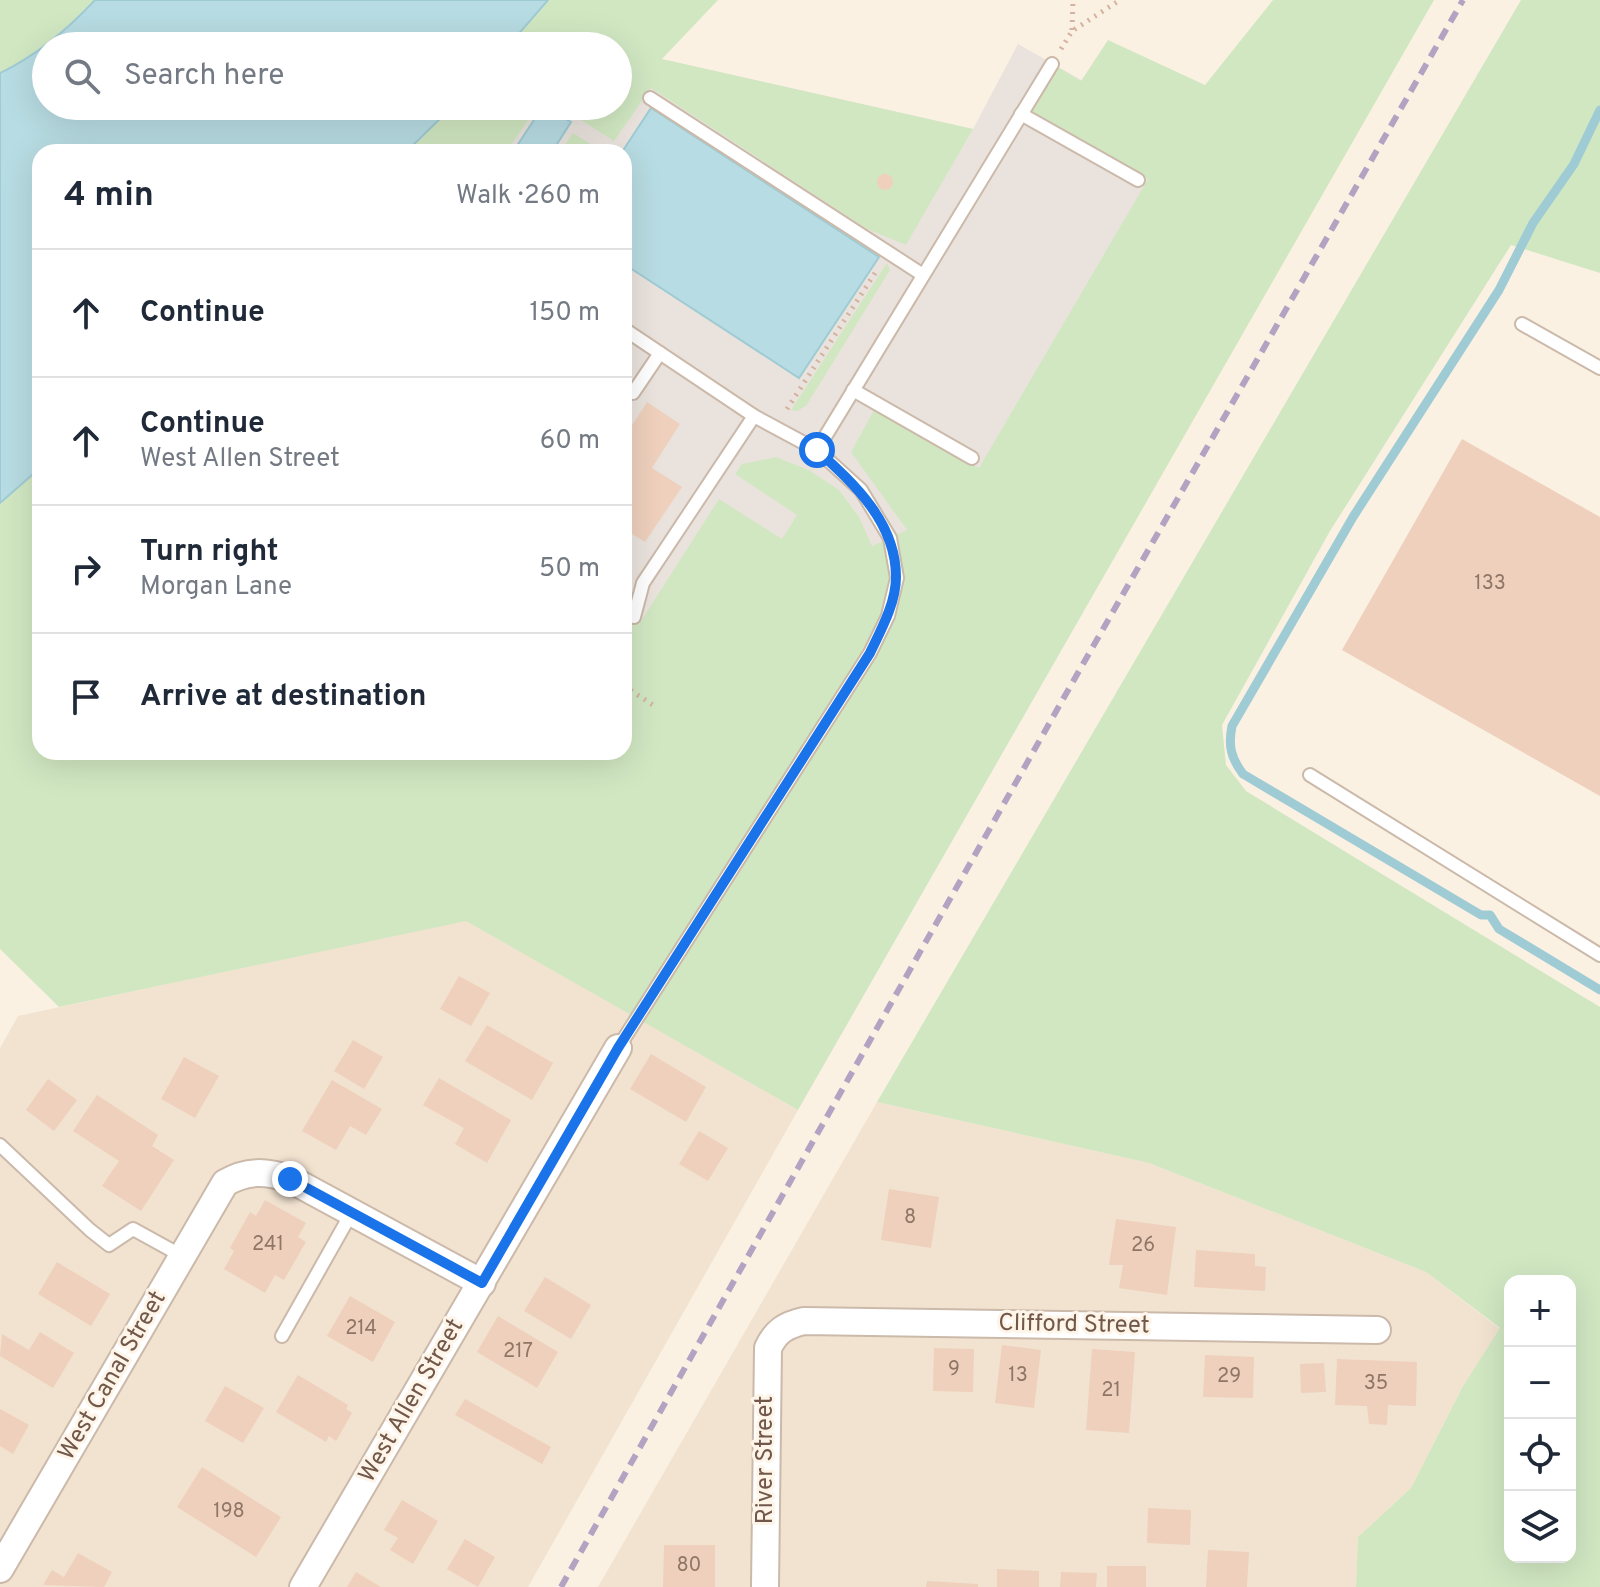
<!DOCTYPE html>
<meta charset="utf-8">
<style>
:root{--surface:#fff;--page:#f6f6f7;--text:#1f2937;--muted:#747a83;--line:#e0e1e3}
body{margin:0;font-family:Overpass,sans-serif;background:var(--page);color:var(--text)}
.controls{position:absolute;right:24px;bottom:24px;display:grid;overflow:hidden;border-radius:16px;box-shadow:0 8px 32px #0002}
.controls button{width:72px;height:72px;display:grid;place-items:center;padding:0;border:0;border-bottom:2px solid var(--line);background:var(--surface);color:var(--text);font:40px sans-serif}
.stop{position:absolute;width:24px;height:24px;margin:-18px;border:6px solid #1a73e8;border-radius:50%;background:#fff}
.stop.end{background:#1a73e8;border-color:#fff;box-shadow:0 2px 8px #0008}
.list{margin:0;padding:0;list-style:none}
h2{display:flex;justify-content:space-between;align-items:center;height:104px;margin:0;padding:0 32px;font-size:34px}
h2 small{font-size:26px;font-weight:400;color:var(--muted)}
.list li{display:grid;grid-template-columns:52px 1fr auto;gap:24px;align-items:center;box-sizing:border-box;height:128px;padding:0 32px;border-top:2px solid var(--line)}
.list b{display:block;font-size:30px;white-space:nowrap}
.list p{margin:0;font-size:26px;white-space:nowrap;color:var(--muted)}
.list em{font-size:26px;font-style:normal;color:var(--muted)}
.icon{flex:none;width:44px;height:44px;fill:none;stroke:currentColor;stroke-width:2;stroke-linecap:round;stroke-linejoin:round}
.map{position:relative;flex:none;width:1600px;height:1587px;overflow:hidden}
.search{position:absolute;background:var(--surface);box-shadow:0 8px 32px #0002;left:32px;top:32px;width:600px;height:88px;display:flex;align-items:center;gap:20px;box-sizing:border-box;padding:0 28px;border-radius:44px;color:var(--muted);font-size:30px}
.panel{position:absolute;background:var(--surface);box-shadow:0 8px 32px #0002;left:32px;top:144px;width:600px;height:616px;border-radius:24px}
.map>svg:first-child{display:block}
.residential{fill:#f2e3d1}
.industrial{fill:#eae3dd}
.green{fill:#d1e7c2;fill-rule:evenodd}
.water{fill:#b8dce3;stroke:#9fcbd4;stroke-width:2}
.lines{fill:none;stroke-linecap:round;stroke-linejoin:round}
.stream{stroke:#9fcbd4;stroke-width:9}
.building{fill:#eed0bc}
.service-casing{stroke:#cbb9aa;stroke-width:16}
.minor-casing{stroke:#cbb9aa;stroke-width:30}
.path{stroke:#d3b39f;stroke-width:5;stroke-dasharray:2 6;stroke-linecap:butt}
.service{stroke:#fff;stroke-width:12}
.minor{stroke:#fff;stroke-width:26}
.rail{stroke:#b4a2c3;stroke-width:6;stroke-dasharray:12 8;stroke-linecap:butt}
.route{stroke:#1a73e8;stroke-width:10}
.labels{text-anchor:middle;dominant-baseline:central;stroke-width:6;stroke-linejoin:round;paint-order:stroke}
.number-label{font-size:20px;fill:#907666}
.street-label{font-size:24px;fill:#71584a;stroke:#fef5e8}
</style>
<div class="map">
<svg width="1600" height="1587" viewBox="0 0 1600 1587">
<rect width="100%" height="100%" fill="#fbf1e2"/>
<!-- residential -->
<g class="residential">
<polygon points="466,920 798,1110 528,1587 0,1587 0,1048 18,1016"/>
<polygon points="877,1102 1149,1163 1426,1272 1500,1329 1463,1386 1411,1488 1358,1537 1356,1587 598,1587"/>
</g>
<!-- industrial -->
<polygon class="industrial" points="1018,44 1208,152 1015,481 872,547 641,621 624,611 624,152 498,152 530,106 618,106 661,59 973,129"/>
<!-- green -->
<g class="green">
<path d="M0,0H95C68,29 36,56 0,73Z"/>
<polygon points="548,0 718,0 662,59 973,129 906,245 867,229 651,88 614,141 559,106 618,106 618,46 508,46"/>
<polygon points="1273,0 1434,0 798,1110 466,921 59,1007 0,949 0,503 40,468 40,752 624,752 624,611 641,621 719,499 782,539 797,515 735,474 742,464 776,457 809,470 839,490 859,517 872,546 907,530 851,452 875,408 979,468 1148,179 1031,111 1056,66 1081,81 1108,40 1205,85"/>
<path d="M1521,0H1600V273L1511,245L1330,531L1222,725L1226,765L1246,791L1600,1007V1587H1356L1358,1537L1411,1488L1463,1386L1500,1328L1426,1272L1149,1163L877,1102ZM1510,1281H1570V1557H1510Z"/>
<polygon points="453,106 538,106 506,152 406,152"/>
<polygon points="573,133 603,152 560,152"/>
<polygon points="887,263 890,270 806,406 797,411 791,410"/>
</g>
<!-- water -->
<g class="water">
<path d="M95,0H548L508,46H46V106H453L406,152H40V468L0,503V73C36,56 68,29 95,0Z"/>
<polygon points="543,106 571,122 552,152 513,152"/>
<polygon points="651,108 879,257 799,378 624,264 622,152"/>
</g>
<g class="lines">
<!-- stream -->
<path class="stream" d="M1600,110L1574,164L1533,223L1499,290L1353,517L1232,726C1228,746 1231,758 1243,774L1481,915H1490L1499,929L1600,990"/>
</g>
<!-- building -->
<g class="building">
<circle cx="885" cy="182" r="8"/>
<polygon points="647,402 680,424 652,468 682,487 645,542 624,529 624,438"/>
<polygon points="1462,439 1600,517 1600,796 1342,650"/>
<polygon points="459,976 490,993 471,1026 440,1009"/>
<polygon points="487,1025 553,1063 532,1100 465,1061"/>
<polygon points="353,1040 383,1057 364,1089 334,1071"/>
<polygon points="651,1054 706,1087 686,1122 630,1089"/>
<polygon points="184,1057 219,1076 195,1118 161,1099"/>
<polygon points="439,1078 511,1120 487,1163 455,1144 464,1128 423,1105"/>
<polygon points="48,1079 77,1100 54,1131 26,1110"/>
<polygon points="332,1080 382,1109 366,1135 350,1126 336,1150 302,1131"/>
<polygon points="97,1095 158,1135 152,1146 174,1160 141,1211 102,1186 119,1161 73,1131"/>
<polygon points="699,1131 728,1148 708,1181 679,1164"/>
<polygon points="889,1189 939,1197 931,1248 881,1240"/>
<polygon points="265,1200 306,1223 298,1237 306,1242 284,1280 275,1275 265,1293 224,1269 234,1251 230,1248 250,1212 256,1216"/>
<polygon points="1116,1219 1176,1227 1167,1295 1119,1288 1123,1265 1109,1265"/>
<polygon points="1196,1250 1255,1254 1255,1266 1266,1267 1265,1291 1194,1287"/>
<polygon points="57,1262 110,1294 91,1326 38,1294"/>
<polygon points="545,1277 591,1305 571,1339 524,1311"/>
<polygon points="350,1296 395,1322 373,1362 327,1336"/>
<polygon points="498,1316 558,1352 537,1388 477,1352"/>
<polygon points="40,1332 74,1353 53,1388 0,1356 2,1334 29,1350"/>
<polygon points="1002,1345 1041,1350 1034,1408 995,1403"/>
<polygon points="934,1348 974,1349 973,1392 933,1391"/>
<polygon points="1092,1349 1135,1352 1129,1433 1086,1430"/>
<polygon points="1205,1355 1254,1357 1253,1398 1203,1397"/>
<polygon points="1337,1359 1417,1362 1416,1406 1388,1405 1387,1425 1369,1424 1367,1406 1335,1405"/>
<polygon points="1324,1363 1326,1392 1301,1393 1300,1364"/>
<polygon points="298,1375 348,1405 346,1409 352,1413 336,1441 329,1436 326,1442 276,1412"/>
<polygon points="225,1386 264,1408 243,1443 205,1421"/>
<polygon points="465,1399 551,1447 542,1464 455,1415"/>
<polygon points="0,1409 29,1425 13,1454 0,1446"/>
<polygon points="202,1467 281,1517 256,1557 177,1507"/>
<polygon points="402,1500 438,1521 413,1564 390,1550 398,1538 384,1530"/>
<polygon points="1148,1508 1191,1510 1190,1545 1147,1543"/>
<polygon points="465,1539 495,1557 478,1587 447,1569"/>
<polygon points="664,1545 715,1545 715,1587 663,1587"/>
<polygon points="1208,1550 1249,1552 1247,1587 1206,1587"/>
<polygon points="78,1553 112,1572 104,1587 43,1585 52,1570 64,1577"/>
<rect x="1107" y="1566" width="39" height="21"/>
<polygon points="997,1569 1039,1571 1039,1587 997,1587"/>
<polygon points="356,1572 381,1587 347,1587"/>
<polygon points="1061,1572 1097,1573 1096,1587 1060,1587"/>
<polygon points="927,1581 978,1584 978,1587 926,1587"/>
</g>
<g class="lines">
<!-- service casing -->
<g class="service-casing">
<g id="service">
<polyline points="650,98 923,275"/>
<polyline points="1021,114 1138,180"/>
<polyline points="1522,324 1600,368"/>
<polyline points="853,390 972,458"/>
<polyline points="633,393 660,353"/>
<polyline points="817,450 1052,64"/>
<polyline points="634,617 643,583 754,416"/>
<polyline points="1310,775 1600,955"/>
<polyline points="618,1048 870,653 888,616 897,578 890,538 861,490 817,450 754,416 624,329"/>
<polyline points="0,1145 90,1230 109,1245 133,1229 182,1256"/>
<polyline points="282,1336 352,1212"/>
</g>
</g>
<!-- minor casing -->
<g class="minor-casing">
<g id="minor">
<path d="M0,1569L225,1183C247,1170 266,1171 290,1179L482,1283"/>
<polyline points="303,1587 618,1048"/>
<path d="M765,1587L768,1348C776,1331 786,1325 804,1321L1377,1330"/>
</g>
</g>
<!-- path -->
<g class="path">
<polyline points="1072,30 1073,0"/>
<polyline points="1061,49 1072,31 1120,0"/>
<polyline points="787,409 877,270"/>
<polyline points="624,686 653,705"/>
</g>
<!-- service -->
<use href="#service" class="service"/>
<!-- minor -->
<use href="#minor" class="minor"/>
<!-- rail -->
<polyline class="rail" points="561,1587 1071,685 1463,0"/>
</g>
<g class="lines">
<!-- route -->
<path class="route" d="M290,1179L482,1283L618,1048L870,653C881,630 896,603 896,577C896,522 854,484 817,450"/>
</g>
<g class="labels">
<!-- number labels -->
<g class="number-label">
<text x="1490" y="584">133</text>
<text x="910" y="1218">8</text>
<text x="268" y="1245">241</text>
<text x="1143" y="1246">26</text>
<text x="361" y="1329">214</text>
<text x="518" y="1352">217</text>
<text x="954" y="1370">9</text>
<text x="1018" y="1376">13</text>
<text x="1229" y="1377">29</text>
<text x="1376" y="1384">35</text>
<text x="1111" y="1391">21</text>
<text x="229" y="1512">198</text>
<text x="689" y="1566">80</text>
</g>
<!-- street labels -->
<g class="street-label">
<text transform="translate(1074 1325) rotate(1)">Clifford Street</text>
<text transform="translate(113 1376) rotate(-60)">West Canal Street</text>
<text transform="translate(412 1401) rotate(-60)">West Allen Street</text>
<text transform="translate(766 1460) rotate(-90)">River Street</text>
</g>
</g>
</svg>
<div class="controls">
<button>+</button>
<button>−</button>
<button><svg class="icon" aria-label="locate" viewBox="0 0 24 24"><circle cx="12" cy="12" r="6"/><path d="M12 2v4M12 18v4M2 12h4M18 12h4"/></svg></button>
<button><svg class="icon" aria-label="layers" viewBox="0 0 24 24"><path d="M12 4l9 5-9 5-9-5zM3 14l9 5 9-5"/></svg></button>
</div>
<div class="stop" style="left:817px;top:450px"></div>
<div class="stop end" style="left:290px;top:1179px"></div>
<div class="search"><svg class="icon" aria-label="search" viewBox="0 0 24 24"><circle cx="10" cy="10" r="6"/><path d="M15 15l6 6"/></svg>Search here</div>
<section class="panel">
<h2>4 min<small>Walk · 260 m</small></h2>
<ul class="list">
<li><svg class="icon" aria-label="ahead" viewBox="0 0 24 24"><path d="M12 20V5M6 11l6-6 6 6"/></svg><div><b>Continue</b></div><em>150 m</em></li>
<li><svg class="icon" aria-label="ahead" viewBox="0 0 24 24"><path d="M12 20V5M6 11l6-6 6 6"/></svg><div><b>Continue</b><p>West Allen Street</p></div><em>60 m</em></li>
<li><svg class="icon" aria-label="right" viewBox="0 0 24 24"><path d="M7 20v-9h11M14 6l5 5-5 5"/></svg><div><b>Turn right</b><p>Morgan Lane</p></div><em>50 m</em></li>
<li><svg class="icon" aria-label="arrive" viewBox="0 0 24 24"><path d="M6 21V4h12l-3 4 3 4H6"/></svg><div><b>Arrive at destination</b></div></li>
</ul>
</section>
</div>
